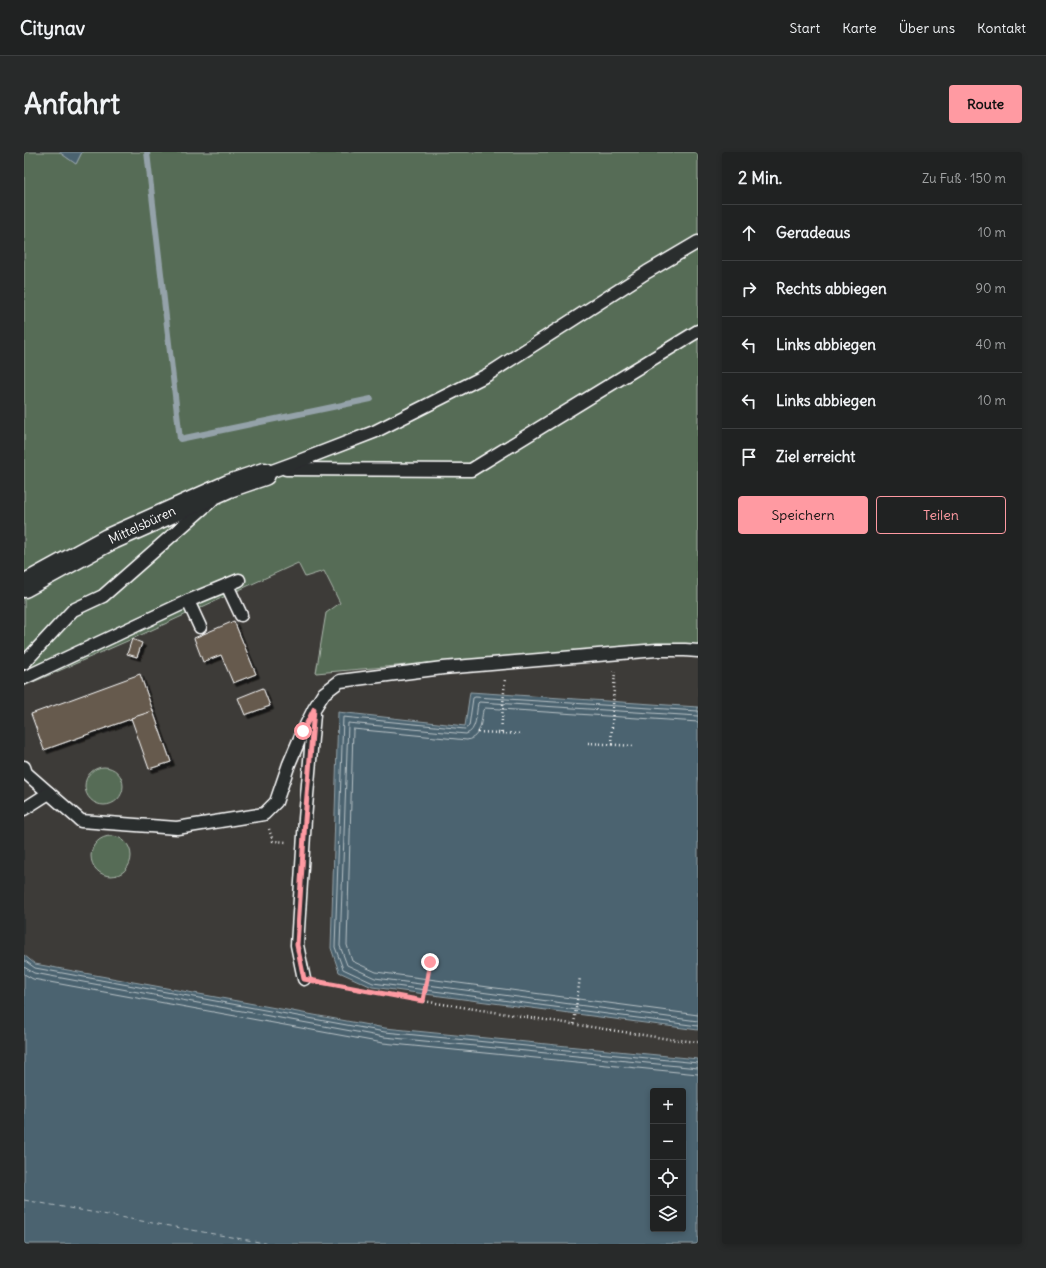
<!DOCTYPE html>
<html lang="de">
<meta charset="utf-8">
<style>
:root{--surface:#202222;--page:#282a2a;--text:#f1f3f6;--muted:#a2a4a5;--line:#3d3f40;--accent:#ff9aa2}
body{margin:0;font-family:Delius,sans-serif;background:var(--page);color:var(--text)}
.controls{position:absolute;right:12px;bottom:12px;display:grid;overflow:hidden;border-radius:4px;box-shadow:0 2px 6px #0003}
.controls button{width:36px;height:36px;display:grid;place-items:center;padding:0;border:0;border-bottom:1px solid var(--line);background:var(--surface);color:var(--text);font:20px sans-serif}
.stop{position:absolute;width:12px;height:12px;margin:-9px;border:3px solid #ff9aa2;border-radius:50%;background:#fff}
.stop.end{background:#ff9aa2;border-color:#fff;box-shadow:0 1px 4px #0008}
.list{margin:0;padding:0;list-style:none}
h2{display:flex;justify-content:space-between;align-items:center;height:52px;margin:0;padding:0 16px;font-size:17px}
h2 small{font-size:13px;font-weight:400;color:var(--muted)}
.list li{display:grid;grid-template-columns:26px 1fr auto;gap:12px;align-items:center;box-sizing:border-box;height:56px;padding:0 16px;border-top:1px solid var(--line)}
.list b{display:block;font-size:15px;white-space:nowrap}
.list em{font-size:13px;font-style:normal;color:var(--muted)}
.actions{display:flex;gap:8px;padding:12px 16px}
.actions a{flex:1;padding:9px 0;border:1px solid var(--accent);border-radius:4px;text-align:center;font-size:14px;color:var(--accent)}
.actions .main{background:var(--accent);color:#111}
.icon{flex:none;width:22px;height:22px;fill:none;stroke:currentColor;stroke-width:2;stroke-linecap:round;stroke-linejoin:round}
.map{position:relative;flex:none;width:674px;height:1092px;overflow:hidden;border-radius:4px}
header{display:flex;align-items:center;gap:24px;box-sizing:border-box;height:56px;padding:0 20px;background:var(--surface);border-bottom:1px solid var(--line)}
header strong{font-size:19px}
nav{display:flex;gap:22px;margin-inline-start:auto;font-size:14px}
.intro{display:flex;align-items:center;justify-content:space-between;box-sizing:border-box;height:96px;padding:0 24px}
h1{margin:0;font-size:28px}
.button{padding:10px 18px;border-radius:4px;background:var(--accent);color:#111;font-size:14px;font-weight:700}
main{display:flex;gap:24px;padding:0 24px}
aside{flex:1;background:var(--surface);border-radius:4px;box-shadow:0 2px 6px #0003}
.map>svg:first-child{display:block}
.built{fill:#3c3a37}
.green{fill:#576c57;stroke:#abb6ab}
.water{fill:#4c6470;stroke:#94a2a9;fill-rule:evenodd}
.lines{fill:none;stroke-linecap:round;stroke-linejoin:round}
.shore{stroke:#b7c1c6;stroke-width:1}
.stream{stroke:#94a2a9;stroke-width:6}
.ferry{stroke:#aeb9bf;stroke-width:1;stroke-dasharray:5 4;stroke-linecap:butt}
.building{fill:#665a4d;stroke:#fff;filter:url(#shadow)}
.lane-casing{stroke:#fff;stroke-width:15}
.street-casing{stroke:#fff;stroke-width:25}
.path{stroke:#fff;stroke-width:2.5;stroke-dasharray:1 3;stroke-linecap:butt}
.lane{stroke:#2a2d2e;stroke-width:12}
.street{stroke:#2a2d2e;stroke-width:22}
.route{stroke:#ff9aa2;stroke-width:5}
.labels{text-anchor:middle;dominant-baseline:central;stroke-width:3.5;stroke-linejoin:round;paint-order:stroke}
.street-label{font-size:13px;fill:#fff;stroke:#2a2d2e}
</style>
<header>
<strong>Citynav</strong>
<nav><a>Start</a><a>Karte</a><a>Über uns</a><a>Kontakt</a></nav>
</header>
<div class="intro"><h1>Anfahrt</h1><a class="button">Route</a></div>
<main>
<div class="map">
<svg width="674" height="1092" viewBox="0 0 674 1092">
<defs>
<filter id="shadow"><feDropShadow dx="3.5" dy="3.5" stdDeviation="0" flood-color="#0009"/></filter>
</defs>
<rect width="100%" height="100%" fill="#2a2d2e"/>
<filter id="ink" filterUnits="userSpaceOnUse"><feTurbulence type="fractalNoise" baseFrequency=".025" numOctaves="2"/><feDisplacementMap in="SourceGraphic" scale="8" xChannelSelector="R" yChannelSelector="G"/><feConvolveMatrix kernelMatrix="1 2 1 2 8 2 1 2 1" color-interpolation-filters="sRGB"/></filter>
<g filter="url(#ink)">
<!-- built -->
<polygon class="built" points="274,411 300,419 316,451 474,505 644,492 674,494 674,555 446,540 441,574 314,560 307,796 315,820 604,868 674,878 674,907 361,876 11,812 0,803 0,534 108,487"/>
<!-- green -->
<g class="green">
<polygon points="0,0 35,0 52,12 58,0 674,0 674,494 644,492 474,505 292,521 302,461 316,451 300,419 281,425 274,411 108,487 0,534"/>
<circle cx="80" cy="634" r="19"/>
<circle cx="87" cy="704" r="20"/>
</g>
<!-- water -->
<g class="water">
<polygon points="35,0 58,0 52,12"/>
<polygon points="446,540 674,555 674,878 348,835 315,820 307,796 314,560 441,574"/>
<path d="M0,803L11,812L361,876L674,907V1092H0ZM629,939H659V1077H629Z"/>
</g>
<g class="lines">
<!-- shore -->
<g class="shore">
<polyline points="674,559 451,545 449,546 445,574 441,577 319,565 311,795 319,817 349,831 674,874"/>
<path d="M674,564L455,550L454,551C452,562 453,579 442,582L324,571L316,794L323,813L351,826L674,869"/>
<path d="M674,570L461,556L459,558C457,570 457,585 443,588L329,577L323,793L328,809L352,820L674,863"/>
<polyline points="0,808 11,816 361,880 674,911"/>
<polyline points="0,815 10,821 360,885 674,916"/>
<polyline points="0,822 9,827 359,891 674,922"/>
</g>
<!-- stream -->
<polyline class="stream" points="123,0 156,287 347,247"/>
<!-- ferry -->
<polyline class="ferry" points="0,1048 246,1092"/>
</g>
<!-- building -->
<g class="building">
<polygon points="210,469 232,522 209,531 197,503 179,510 170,486"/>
<polygon points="108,487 118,491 113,505 103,502"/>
<polygon points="116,522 129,559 20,598 7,562"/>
<polygon points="239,536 246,554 221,563 214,546"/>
<polygon points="129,559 147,610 125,617 107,566"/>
</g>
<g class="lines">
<!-- lane casing -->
<g class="lane-casing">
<g id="lane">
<polyline points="262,317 447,318 674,179"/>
<polyline points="240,322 270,311 350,280 463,223 623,120 674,90"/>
<polyline points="203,433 217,463"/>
<polyline points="164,449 176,475"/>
<polyline points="0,511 49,458 79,444 187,349"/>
<polyline points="0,526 164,449 215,428"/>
<polyline points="0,615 2,621 57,669 153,676 240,662 252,650 265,612 279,579 290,557 300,541 316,529 419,516 633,498 661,498 674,499"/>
<polyline points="0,657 25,641"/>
<polyline points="280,827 273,793 281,667 290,562"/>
</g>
</g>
<!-- street casing -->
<g class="street-casing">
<polyline id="street" points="0,434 84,388 205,334 240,322"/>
</g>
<!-- path -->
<g class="path">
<polyline points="454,580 498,582"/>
<polyline points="477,581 481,526"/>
<polyline points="564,591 610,594"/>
<polyline points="587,592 591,517"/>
<polyline points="245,677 249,689 263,690"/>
<polyline points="294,830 399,849 645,887 674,890"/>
<polyline points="399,849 406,810"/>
<polyline points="550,872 556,825"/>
</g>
<!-- lane -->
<use href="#lane" class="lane"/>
<!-- street -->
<use href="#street" class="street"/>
</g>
</g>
<g class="lines" filter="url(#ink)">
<!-- route -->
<polyline class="route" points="279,579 290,557 281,668 273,793 280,827 399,849 406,810"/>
</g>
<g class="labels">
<!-- street labels -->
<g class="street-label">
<text transform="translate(118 373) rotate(-25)">Mittelsbüren</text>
</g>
</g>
</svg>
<div class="controls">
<button>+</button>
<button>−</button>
<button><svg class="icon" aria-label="locate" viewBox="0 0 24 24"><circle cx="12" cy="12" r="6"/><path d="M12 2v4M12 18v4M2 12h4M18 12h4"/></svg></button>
<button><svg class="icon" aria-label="layers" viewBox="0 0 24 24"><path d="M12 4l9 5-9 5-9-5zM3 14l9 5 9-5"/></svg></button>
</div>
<div class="stop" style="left:279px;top:579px"></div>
<div class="stop end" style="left:406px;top:810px"></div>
</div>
<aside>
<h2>2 Min.<small>Zu Fuß · 150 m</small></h2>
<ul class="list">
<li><svg class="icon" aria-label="ahead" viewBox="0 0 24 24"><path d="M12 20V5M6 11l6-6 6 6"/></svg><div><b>Geradeaus</b></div><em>10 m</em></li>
<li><svg class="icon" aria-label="right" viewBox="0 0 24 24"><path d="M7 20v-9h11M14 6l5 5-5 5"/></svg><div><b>Rechts abbiegen</b></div><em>90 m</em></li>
<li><svg class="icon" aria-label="left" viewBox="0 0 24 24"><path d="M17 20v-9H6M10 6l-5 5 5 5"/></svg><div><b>Links abbiegen</b></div><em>40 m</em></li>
<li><svg class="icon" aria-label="left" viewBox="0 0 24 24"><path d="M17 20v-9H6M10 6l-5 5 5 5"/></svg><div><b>Links abbiegen</b></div><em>10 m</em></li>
<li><svg class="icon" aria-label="arrive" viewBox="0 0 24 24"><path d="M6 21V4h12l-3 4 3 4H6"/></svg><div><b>Ziel erreicht</b></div></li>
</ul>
<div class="actions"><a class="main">Speichern</a><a>Teilen</a></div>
</aside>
</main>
